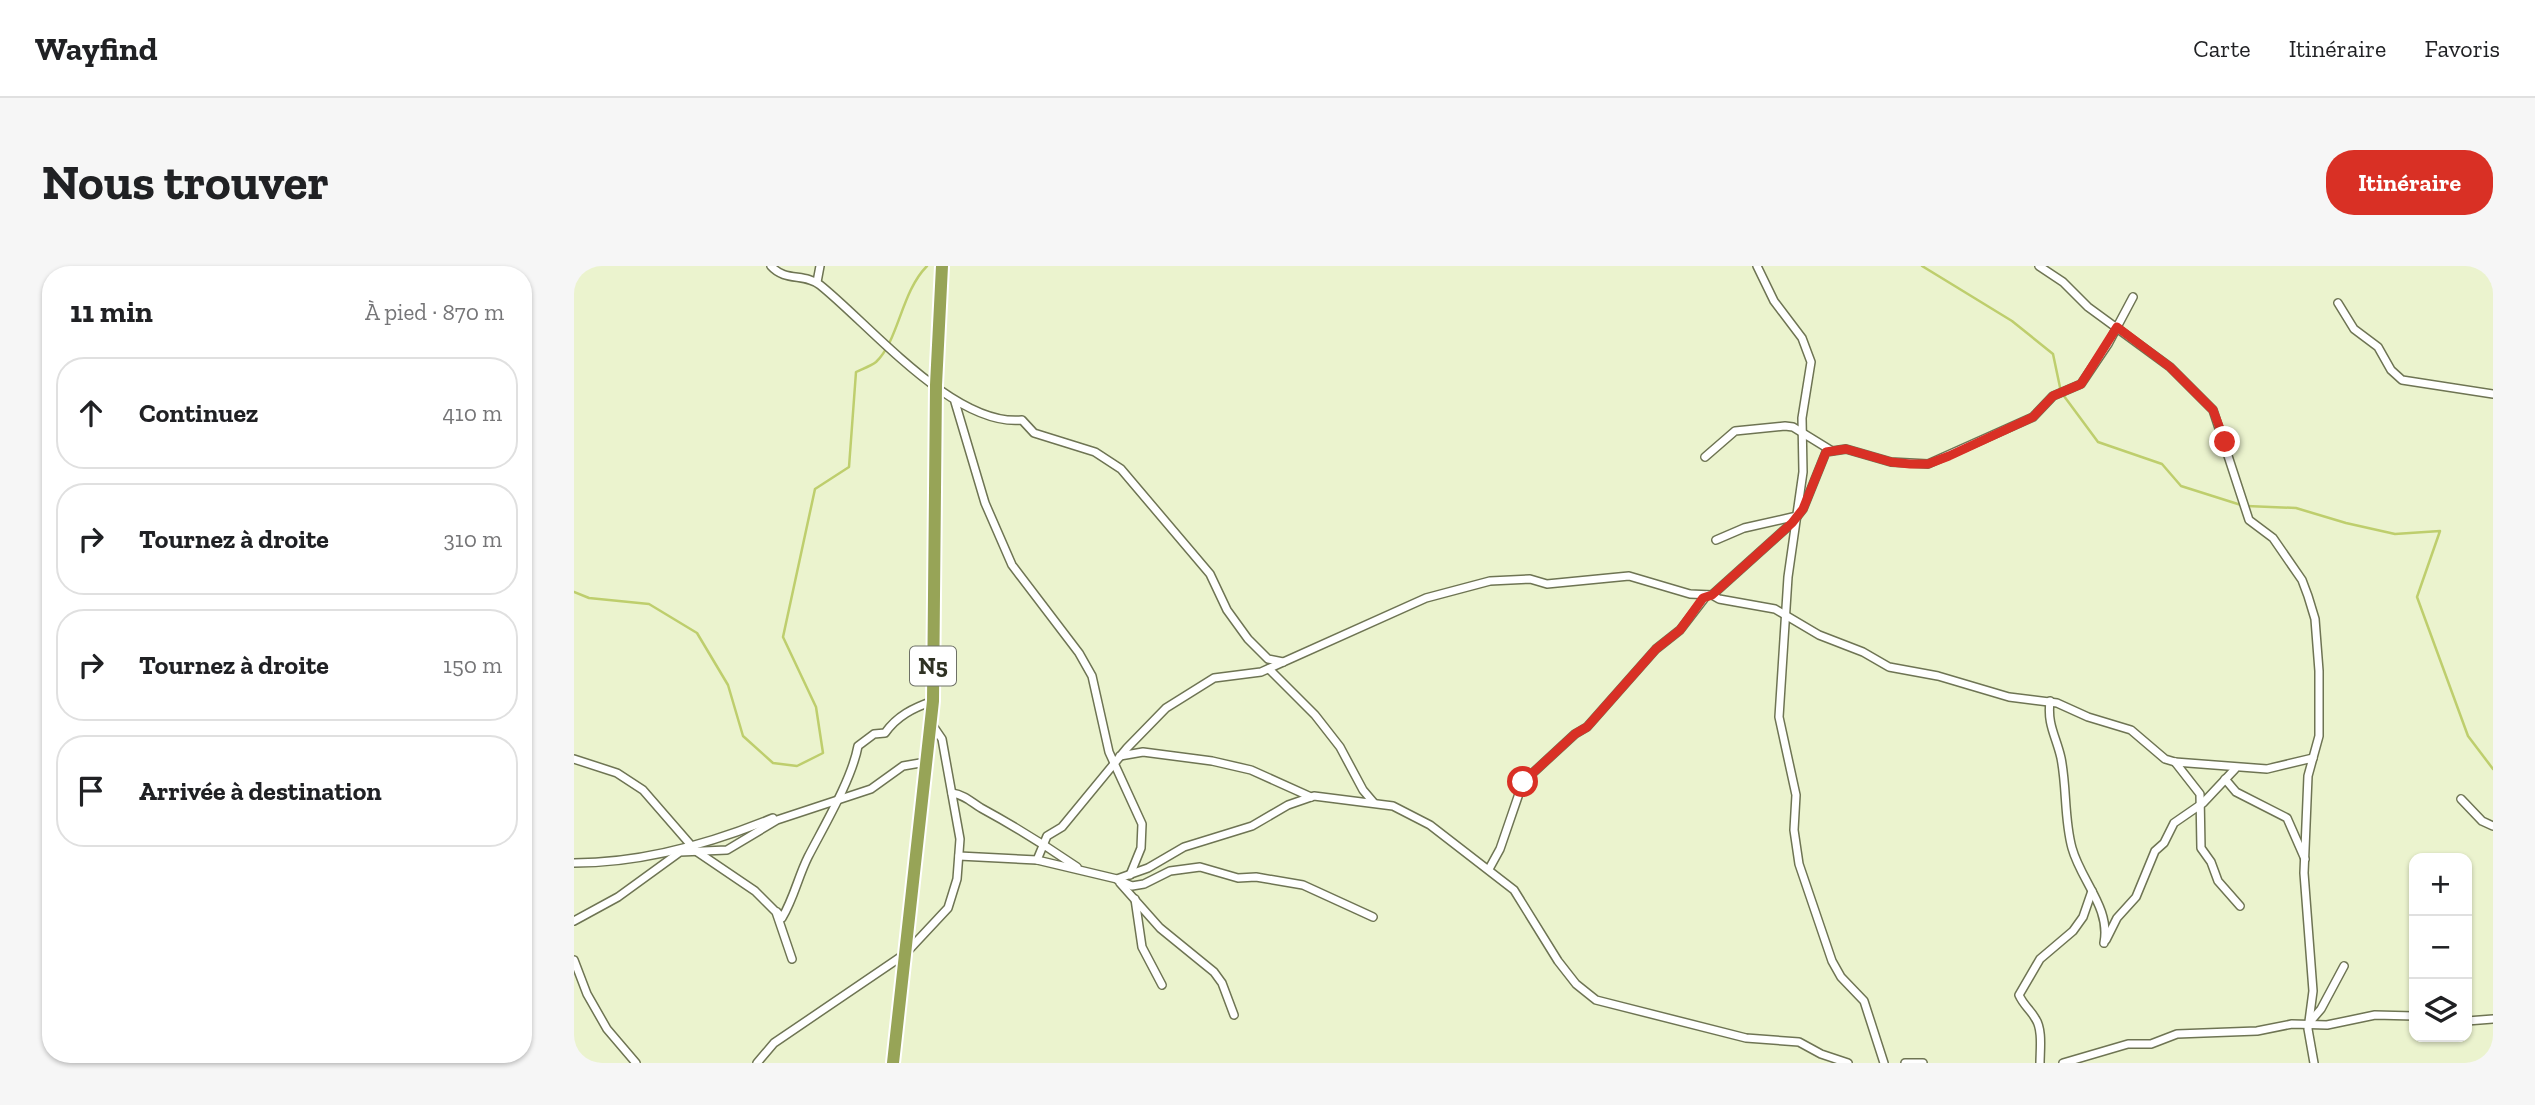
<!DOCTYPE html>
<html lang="fr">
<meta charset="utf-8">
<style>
:root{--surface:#fff;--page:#f6f6f6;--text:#202124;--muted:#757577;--line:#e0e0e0;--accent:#d93025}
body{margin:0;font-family:"Zilla Slab",serif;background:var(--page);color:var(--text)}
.controls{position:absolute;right:21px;bottom:21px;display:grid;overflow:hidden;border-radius:14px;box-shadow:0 2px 5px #0004}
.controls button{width:63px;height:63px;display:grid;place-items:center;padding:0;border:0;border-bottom:2px solid var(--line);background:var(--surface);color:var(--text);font:35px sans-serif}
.stop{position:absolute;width:21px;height:21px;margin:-16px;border:5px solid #d93025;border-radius:50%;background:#fff}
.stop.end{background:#d93025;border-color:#fff;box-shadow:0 2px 7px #0008}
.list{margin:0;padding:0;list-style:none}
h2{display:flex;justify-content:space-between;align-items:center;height:91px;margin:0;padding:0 28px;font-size:30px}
h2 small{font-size:23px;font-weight:400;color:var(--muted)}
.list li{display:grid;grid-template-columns:46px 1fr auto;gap:21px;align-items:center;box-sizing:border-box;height:112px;margin:0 14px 14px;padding:0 14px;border:2px solid var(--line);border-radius:28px}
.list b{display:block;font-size:26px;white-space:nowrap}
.list em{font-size:23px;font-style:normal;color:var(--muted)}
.icon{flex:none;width:38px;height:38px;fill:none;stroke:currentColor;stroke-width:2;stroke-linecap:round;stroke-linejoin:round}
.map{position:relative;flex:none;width:1919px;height:797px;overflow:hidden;border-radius:28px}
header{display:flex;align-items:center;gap:42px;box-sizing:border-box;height:98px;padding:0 35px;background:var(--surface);border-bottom:2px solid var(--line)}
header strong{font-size:33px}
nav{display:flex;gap:38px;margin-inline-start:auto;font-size:24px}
.intro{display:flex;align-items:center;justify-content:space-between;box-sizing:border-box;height:168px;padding:0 42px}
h1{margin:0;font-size:49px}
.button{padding:18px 32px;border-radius:28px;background:var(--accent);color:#fff;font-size:24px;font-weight:700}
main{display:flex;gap:42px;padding:0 42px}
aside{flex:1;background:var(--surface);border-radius:28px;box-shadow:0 2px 5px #0004}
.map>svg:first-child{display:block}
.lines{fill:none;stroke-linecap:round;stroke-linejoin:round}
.stream{stroke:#bece6d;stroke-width:2.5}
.street-casing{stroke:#6e7453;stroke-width:10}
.highway-casing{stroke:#fff;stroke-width:16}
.street{stroke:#fff;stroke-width:7}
.highway{stroke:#97a457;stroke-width:12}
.route{stroke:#d93025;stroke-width:9}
.labels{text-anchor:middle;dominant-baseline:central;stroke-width:5;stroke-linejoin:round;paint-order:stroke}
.shield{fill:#fff;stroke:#6d7066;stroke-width:2}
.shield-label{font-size:23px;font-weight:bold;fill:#2f3224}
</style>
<header>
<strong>Wayfind</strong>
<nav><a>Carte</a><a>Itinéraire</a><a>Favoris</a></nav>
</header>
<div class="intro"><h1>Nous trouver</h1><a class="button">Itinéraire</a></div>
<main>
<aside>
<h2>11 min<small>À pied · 870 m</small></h2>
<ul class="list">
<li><svg class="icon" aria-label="ahead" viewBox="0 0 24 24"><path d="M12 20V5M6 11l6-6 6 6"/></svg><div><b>Continuez</b></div><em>410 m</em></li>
<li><svg class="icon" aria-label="right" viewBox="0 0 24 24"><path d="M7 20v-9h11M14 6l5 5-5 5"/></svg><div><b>Tournez à droite</b></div><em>310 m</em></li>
<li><svg class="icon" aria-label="right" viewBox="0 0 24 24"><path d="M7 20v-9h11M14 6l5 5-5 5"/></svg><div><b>Tournez à droite</b></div><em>150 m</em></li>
<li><svg class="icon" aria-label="arrive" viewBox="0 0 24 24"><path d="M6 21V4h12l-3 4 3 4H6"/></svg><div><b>Arrivée à destination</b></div></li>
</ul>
</aside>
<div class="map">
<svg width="1919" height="797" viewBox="0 0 1919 797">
<rect width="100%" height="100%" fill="#ebf3ce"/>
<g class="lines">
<!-- stream -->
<g class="stream">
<polyline points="1348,0 1438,55 1479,88 1487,126 1524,176 1588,198 1607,220 1667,239"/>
<polyline points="1673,240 1722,242 1772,257 1821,268 1866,265 1843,331 1894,470 1919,503"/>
<path d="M0,326L15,332L75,338L123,367L154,419L169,470L199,497L223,500L249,487L242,441L209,371L241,223L275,201L282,106C288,103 297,100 302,96C325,74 327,26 353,0"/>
</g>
<!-- street casing -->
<g class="street-casing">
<g id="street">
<path d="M197,0C211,16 231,7 246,19C296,59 380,161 448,154L460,167L521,186L547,203L636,308L653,344L674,373L694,393L709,396"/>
<polyline points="1183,0 1200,35 1228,72 1237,96 1228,152 1229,206 1214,311 1205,451 1222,529 1220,564 1225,598 1258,695 1267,711 1290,735 1310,797"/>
<polyline points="1465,0 1489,16 1514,41 1596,101 1639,144 1675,254 1699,272 1728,314 1734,330 1741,353 1745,405 1745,470 1734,510 1730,607 1739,725 1734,763 1740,797"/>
<polyline points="243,16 246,0"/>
<polyline points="1764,37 1780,63 1804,81 1817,104 1828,114 1919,128"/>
<polyline points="381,136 411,237 438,299 505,387 518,410 535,486 568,558 567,582 556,609"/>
<polyline points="1131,191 1161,165 1211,160 1219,161 1258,185"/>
<polyline points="1142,274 1170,262 1223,250"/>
<polyline points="1138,329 1145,333 1201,343 1245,369 1289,386 1315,401 1364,410 1435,431 1483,437 1514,451 1557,464 1591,493 1601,496 1693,503 1739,492"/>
<polyline points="695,403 741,449 766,481 789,524 800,537"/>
<path d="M1476,435C1473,459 1482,470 1487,492C1493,522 1490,553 1498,582C1507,615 1537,642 1530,677"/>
<polyline points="546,490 569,486 638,495 677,504 737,531"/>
<polyline points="0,493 43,507 69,524 122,585 181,625 202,646 218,693"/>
<polyline points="1601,496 1626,528 1627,582 1637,596 1644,615 1666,640"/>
<polyline points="1651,513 1662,526 1713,552 1731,593"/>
<path d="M378,527C391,529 397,536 407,542C440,560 471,579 503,601"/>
<polyline points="1887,533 1908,555 1919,560"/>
<polyline points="385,590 463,594 543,613 574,602 610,581 678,560 714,539 740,530 819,540 856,559 940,624 984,695 1002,718 1022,734 1172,772 1225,776 1247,788 1274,797"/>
<polyline points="463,594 473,570 488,561 553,482 592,442 640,412 687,406 852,332 916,315 956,313 973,318 1055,310 1116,328 1138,329 1218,257 1229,243 1252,186 1272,183 1317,196 1354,198 1459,151 1479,130 1507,118 1534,78 1559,31"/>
<path d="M0,597C67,597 138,577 199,552"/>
<polyline points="915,603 926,583 949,516 1001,468 1013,461 1082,383 1106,364 1133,329"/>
<polyline points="544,614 558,620 570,618 596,605 626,601 664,612 682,611 729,619 799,651"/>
<polyline points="546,617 586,662 640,706 648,717 660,749"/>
<polyline points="561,633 568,681 588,719"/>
<path d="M203,646L208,652C220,632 224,611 234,591C250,560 278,513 284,480L300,468L311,467C323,450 339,442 359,435"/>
<polyline points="0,655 44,631 106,586 153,584 203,554 297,523 329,500 352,496"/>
<polyline points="1532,674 1543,652 1562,631 1581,585 1590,577 1600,557 1629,537 1661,503"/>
<polyline points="0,694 13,728 33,763 62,797"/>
<polyline points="1893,755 1919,753"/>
<polyline points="1735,757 1747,743 1770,700"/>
<polyline points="183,797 200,777 331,688 374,642 383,613 386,573 368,473 357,457"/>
<polyline points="1331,797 1349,797"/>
<path d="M1466,797C1466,784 1469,763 1461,752C1456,743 1450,740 1445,729L1466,693L1499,665L1509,651L1518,625"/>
<polyline points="1489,797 1554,778 1577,778 1603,768 1683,765 1718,758 1753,759 1801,749 1840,750"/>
</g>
</g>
<!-- highway casing -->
<g class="highway-casing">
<polyline id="highway" points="319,797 359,435 362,119 368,0"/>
</g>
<!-- street -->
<use href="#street" class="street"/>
<!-- highway -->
<use href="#highway" class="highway"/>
</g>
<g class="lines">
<!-- route -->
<polyline class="route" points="949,516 1001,468 1013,461 1082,383 1106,364 1129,332 1138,329 1218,257 1229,243 1252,186 1272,183 1317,196 1336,198 1354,198 1375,190 1459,151 1479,130 1507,118 1543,61 1596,101 1639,144 1651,176"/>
</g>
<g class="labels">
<!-- shield labels -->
<rect class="shield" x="336" y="380.5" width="46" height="39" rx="5"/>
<g class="shield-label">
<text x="359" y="400">N5</text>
</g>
</g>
</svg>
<div class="controls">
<button>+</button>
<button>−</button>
<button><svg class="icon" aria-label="layers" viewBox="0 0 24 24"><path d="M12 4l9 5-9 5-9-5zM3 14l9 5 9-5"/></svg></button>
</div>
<div class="stop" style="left:949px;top:516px"></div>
<div class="stop end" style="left:1651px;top:176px"></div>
</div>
</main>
